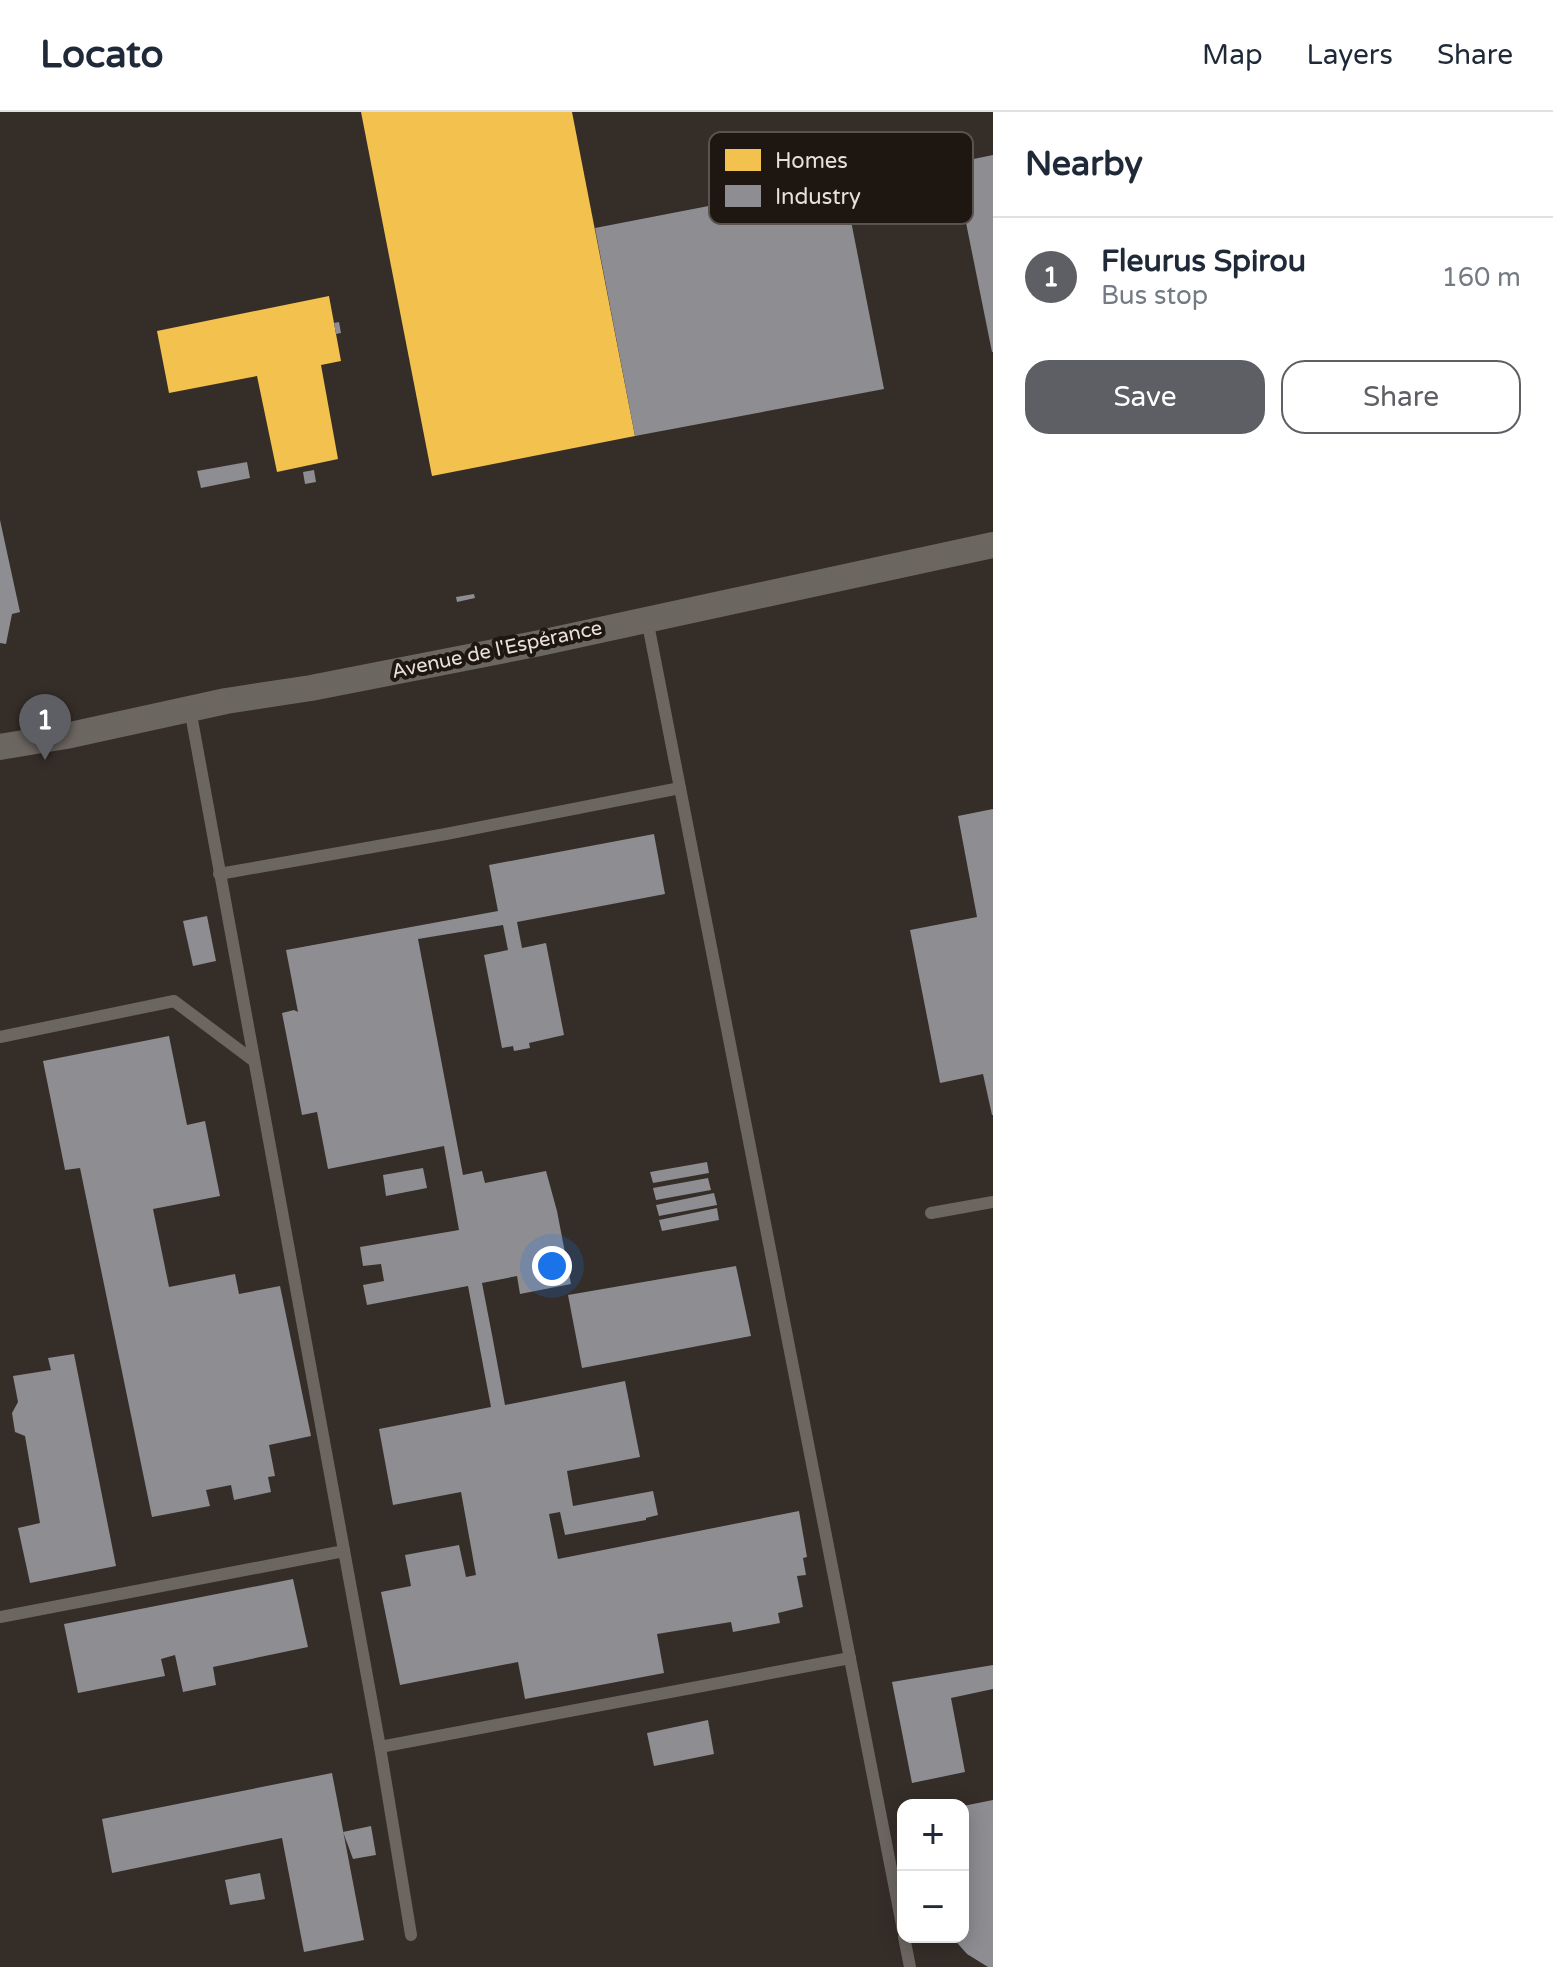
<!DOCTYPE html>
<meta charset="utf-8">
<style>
:root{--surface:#fff;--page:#f6f6f7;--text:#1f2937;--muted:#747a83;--line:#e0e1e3;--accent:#5e5f64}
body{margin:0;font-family:"Varela Round",sans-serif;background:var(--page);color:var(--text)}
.controls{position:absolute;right:24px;bottom:24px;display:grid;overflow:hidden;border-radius:16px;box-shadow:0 4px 20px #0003}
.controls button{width:72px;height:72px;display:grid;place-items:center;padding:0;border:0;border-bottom:2px solid var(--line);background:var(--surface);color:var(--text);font:40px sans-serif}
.you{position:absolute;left:552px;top:1154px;width:28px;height:28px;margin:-20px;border:6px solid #fff;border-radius:50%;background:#1a73e8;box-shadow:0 0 0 12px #1a73e833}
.badge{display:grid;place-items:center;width:52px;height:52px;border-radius:50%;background:var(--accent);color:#fff;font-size:26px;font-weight:700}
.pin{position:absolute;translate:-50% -66px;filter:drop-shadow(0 2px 4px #0008)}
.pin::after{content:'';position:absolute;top:42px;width:28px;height:24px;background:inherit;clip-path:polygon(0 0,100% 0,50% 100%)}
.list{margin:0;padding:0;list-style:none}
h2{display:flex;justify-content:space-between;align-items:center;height:104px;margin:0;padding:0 32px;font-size:34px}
h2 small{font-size:26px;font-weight:400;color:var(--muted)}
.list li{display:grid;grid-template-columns:52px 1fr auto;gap:24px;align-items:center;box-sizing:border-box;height:120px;padding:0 32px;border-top:2px solid var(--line)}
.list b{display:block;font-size:30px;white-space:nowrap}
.list p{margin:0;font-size:26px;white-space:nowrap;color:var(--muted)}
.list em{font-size:26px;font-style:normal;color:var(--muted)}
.actions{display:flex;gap:16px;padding:24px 32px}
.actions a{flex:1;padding:18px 0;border:2px solid var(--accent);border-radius:24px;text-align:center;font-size:28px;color:var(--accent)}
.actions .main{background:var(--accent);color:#fff}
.map{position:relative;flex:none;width:993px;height:1855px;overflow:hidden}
header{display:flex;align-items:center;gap:48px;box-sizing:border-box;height:112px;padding:0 40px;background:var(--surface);border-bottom:2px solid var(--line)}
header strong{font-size:38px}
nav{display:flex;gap:44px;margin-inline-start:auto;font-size:28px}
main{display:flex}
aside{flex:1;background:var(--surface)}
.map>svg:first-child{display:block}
.homes{fill:#f2c14e}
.industry{fill:#8d8d92}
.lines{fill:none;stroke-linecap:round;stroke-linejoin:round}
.lane{stroke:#6c6661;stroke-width:12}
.street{stroke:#6c6661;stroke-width:26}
.labels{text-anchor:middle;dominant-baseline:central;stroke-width:8;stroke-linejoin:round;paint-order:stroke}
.street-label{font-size:20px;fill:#eae0d9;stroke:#1d1611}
.key{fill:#1d1611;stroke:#5a534d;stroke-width:2}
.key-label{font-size:22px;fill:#eae0d9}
</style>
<header>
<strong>Locato</strong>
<nav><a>Map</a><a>Layers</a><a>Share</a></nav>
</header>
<main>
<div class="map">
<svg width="993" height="1855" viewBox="0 0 993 1855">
<rect width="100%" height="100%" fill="#352d28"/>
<!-- homes -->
<g class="homes">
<polygon points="361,0 572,0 635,324 432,364"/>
<polygon points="329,184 341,249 321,253 338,347 277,360 257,264 169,281 157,219"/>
</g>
<!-- industry -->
<g class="industry">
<polygon points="993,43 993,240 992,240 954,51"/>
<polygon points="843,68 884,277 635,324 595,116"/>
<polygon points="339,210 341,221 336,222 334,211"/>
<polygon points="247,350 250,366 201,376 197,359"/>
<polygon points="314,358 316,370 305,372 303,360"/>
<polygon points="0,408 20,500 12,502 6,532 0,531"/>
<polygon points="474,482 475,486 457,490 456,485"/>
<polygon points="993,697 993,1003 992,1003 983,962 940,971 910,818 977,805 958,704"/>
<polygon points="654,722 665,782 517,810 522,836 546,831 564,923 529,931 530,936 514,939 513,934 502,936 484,843 508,838 503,813 418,827 463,1063 482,1059 485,1071 546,1059 557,1099 571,1172 520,1182 517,1164 482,1171 493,1228 505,1293 625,1269 640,1345 567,1359 573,1394 653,1379 658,1403 646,1406 646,1408 565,1423 560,1400 549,1402 558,1447 799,1399 807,1445 803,1446 806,1463 797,1464 803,1495 778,1501 780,1511 733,1520 731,1510 657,1522 664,1561 590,1575 525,1587 518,1550 400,1573 381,1480 411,1474 405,1443 459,1433 466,1465 476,1463 461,1380 393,1393 379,1317 491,1295 468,1174 367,1193 363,1173 384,1169 381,1152 363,1154 360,1135 459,1118 444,1034 328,1057 317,1000 302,1003 282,901 294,898 298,900 286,838 498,799 489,753"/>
<polygon points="207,804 216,849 193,854 183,809"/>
<polygon points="169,924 187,1013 205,1009 220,1084 153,1097 169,1175 235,1162 239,1182 280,1174 311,1324 269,1333 275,1364 268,1365 271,1380 234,1388 231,1373 206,1378 210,1394 152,1405 80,1056 65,1058 43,949"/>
<polygon points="707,1050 709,1061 653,1071 650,1060"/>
<polygon points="423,1056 427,1076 386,1084 383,1063"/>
<polygon points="708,1066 711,1078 656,1088 653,1076"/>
<polygon points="714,1081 717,1093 659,1104 656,1093"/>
<polygon points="717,1096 719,1108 662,1119 659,1108"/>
<polygon points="736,1154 751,1224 582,1256 568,1183"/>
<polygon points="74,1242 116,1454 30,1471 18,1416 40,1411 25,1324 15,1320 12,1301 18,1290 13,1264 51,1258 48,1246"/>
<polygon points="293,1467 308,1535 213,1555 216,1573 183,1580 175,1543 161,1547 165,1564 78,1581 64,1512"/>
<polygon points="993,1553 993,1577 951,1586 965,1660 912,1671 892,1570"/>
<polygon points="708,1608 714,1642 654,1654 647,1621"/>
<polygon points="332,1661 364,1828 304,1840 282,1726 112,1761 102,1707"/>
<polygon points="993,1688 993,1855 988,1855 967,1842 952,1825 963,1825 963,1694"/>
<polygon points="371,1714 376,1743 353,1747 343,1720"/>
<polygon points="260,1761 265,1787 230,1793 225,1768"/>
</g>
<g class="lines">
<!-- lane -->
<g class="lane">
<polyline points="647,507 903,1818"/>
<polyline points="190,597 380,1635 411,1823"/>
<polyline points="219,762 446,722 680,676"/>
<polyline points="0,925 174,889 254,949"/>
<polyline points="931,1101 993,1090"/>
<polyline points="0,1505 344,1439"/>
<polyline points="380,1635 850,1546"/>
<polyline points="904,1825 910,1855"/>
</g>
<!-- street -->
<polyline class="street" points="0,635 66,624 226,589 311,576 540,531 993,433"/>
</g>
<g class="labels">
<!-- street labels -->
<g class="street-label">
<text transform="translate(497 538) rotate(-12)">Avenue de l'Espérance</text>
</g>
</g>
<!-- legend -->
<rect x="709" y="20" width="264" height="92" rx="12" class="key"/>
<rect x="725" y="37" width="36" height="22" fill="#f2c14e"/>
<rect x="725" y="73" width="36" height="22" fill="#8d8d92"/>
<g class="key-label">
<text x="775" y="56">Homes</text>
<text x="775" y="92">Industry</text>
</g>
</svg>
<div class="controls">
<button>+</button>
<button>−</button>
</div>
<div class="you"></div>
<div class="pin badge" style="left:45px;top:648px">1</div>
</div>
<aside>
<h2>Nearby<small></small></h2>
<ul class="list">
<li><span class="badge">1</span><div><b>Fleurus Spirou</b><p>Bus stop</p></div><em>160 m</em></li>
</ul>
<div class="actions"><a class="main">Save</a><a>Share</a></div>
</aside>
</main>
